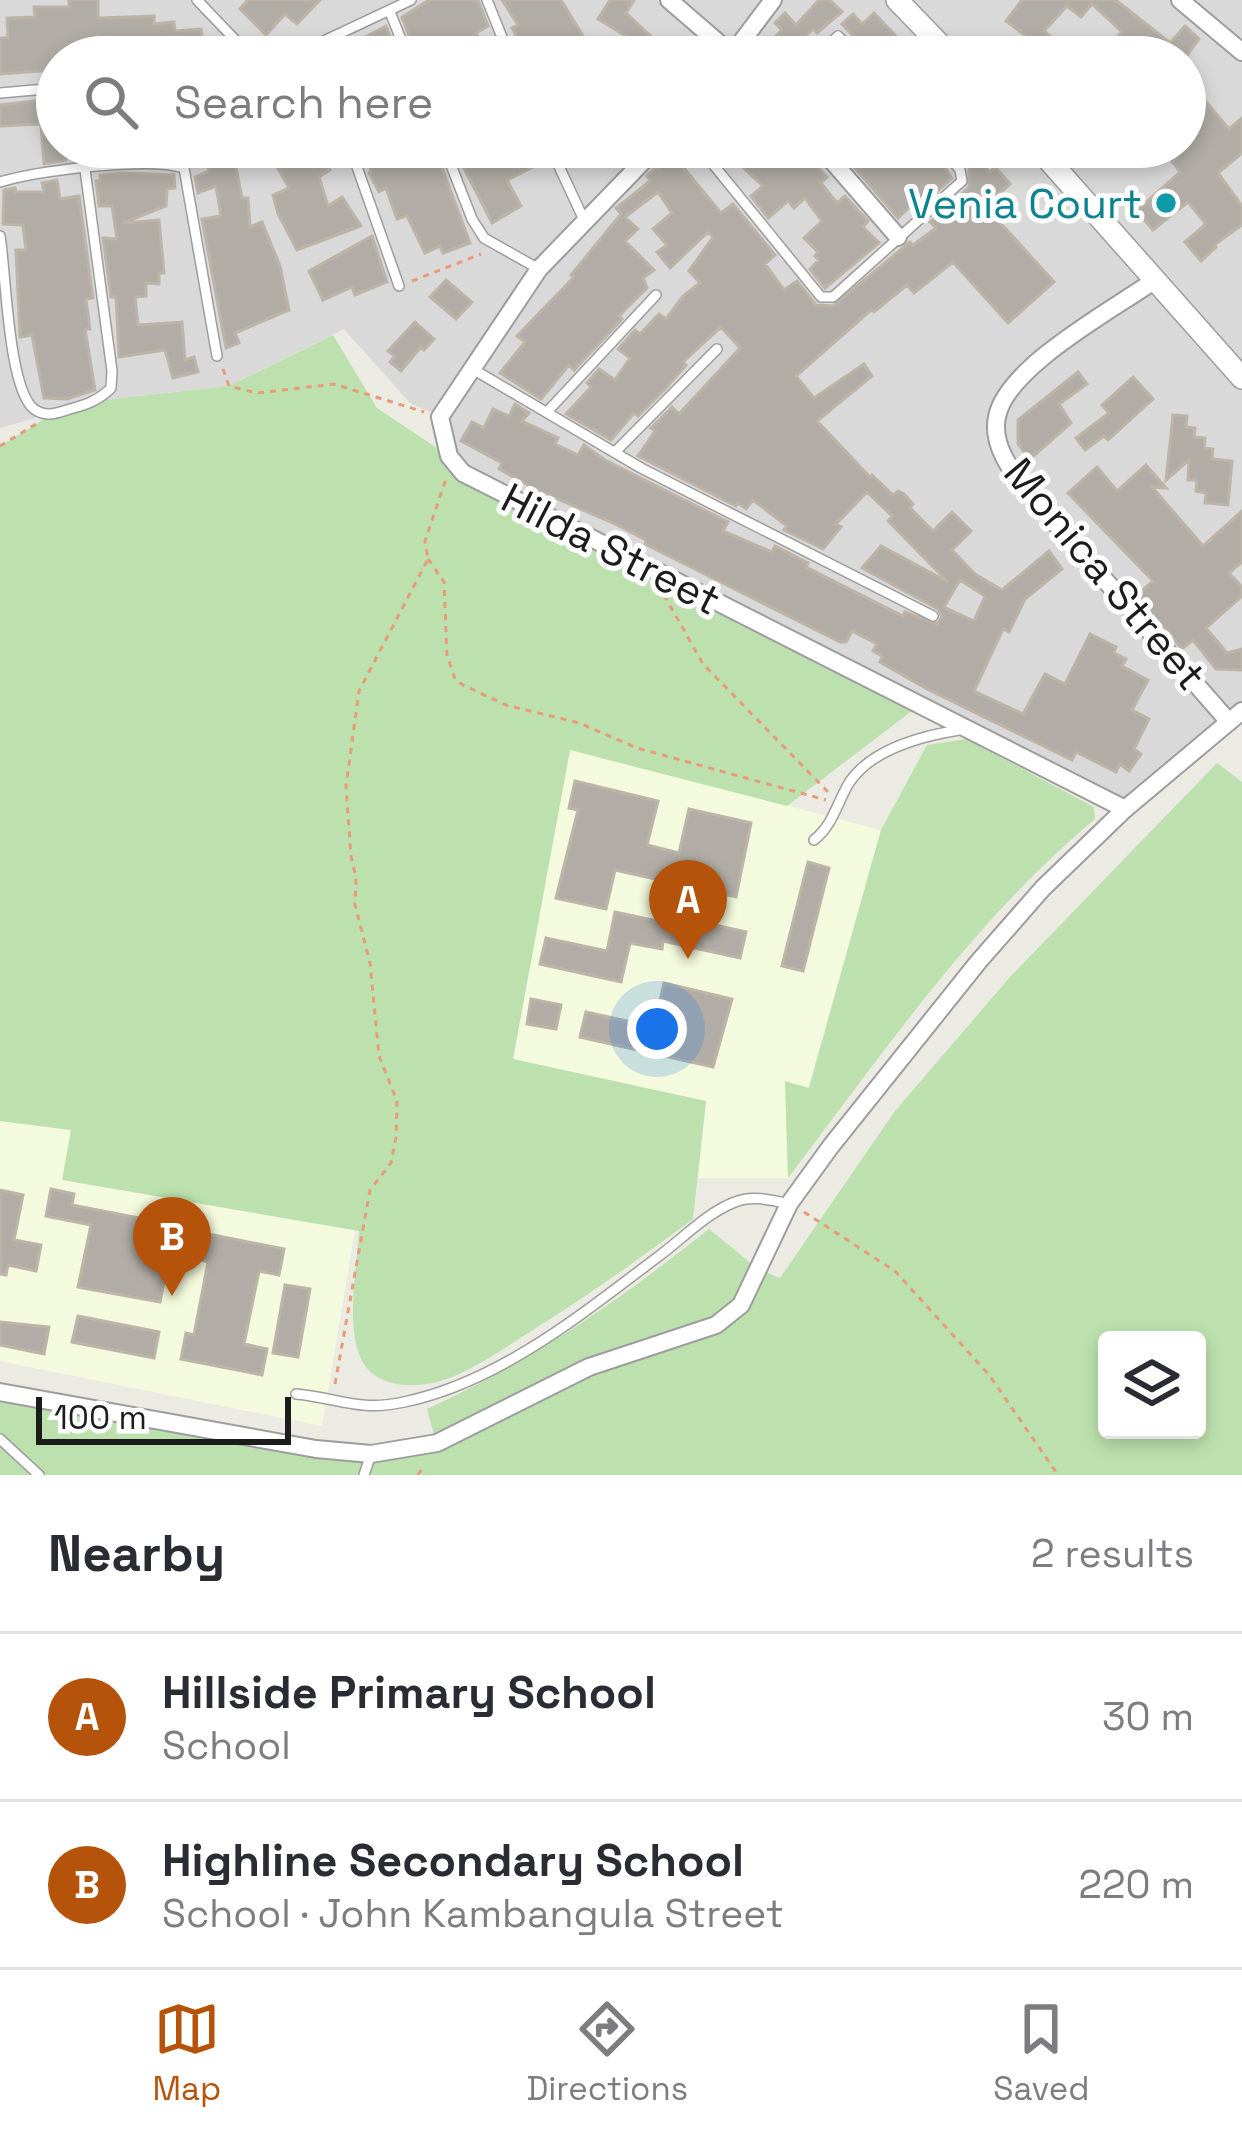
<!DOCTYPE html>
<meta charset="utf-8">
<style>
:root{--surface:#fff;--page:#f7f7f7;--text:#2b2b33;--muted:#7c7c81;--line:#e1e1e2;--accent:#b45309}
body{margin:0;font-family:"Space Grotesk",sans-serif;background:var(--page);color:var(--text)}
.controls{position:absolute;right:36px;bottom:36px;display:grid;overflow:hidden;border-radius:12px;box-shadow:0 6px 18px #0003}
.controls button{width:108px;height:108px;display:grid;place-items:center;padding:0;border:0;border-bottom:3px solid var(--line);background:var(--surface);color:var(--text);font:60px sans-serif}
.scale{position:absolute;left:36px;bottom:30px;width:255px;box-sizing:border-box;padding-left:12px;border:6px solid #1c1c1c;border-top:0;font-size:33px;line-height:42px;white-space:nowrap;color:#1c1c1c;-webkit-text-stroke:9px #fff;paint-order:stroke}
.you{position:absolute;left:657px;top:1029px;width:42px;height:42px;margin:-30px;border:9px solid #fff;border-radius:50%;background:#1a73e8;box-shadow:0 0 0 18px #1a73e833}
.badge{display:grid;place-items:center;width:78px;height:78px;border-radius:50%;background:var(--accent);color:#fff;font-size:39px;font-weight:700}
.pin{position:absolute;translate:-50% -99px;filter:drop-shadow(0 3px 6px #0008)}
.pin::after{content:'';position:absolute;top:63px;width:42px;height:36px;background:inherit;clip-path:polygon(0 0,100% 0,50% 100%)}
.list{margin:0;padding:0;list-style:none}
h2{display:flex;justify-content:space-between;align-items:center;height:156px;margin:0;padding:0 48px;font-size:51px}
h2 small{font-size:39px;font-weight:400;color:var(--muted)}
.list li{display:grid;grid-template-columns:78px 1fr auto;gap:36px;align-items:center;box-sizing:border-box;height:168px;padding:0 48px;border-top:3px solid var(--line)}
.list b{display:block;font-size:45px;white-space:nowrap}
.list p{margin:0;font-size:39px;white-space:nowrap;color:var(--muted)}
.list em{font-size:39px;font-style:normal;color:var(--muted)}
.icon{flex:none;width:66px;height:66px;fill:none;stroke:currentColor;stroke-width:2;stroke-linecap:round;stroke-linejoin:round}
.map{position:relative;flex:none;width:1242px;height:1475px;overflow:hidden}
.search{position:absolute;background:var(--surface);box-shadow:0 6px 18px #0003;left:36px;right:36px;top:36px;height:132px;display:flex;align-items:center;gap:30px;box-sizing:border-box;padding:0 42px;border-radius:66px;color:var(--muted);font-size:45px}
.sheet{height:492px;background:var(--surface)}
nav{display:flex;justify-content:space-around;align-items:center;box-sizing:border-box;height:168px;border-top:3px solid var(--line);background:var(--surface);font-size:33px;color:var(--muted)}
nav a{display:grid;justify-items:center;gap:6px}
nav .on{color:var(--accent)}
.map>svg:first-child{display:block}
.residential{fill:#dad9d9;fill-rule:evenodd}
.education{fill:#f4fadd}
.grass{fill:#bce1ae;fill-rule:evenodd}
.building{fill:#b1ada6;stroke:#bcb4a7;stroke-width:3;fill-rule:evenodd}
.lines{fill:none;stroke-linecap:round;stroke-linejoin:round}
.service-casing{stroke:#9d9d9d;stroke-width:12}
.minor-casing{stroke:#9d9d9d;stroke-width:20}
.tertiary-casing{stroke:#9d9d9d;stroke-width:24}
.path{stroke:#e89b78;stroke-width:3;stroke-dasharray:6 6;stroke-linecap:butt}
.service{stroke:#fff;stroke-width:9}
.minor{stroke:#fff;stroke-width:16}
.tertiary{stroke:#fff;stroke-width:21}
.culture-dot{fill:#0f9aa8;stroke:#fff;stroke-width:4.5}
.labels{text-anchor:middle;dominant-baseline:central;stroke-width:10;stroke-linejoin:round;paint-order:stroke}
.culture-label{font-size:42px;fill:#0d838f;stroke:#fff;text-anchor:end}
.street-label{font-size:42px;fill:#1c1c1c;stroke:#fff}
</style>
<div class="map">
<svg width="1242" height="1475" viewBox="0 0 1242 1475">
<rect width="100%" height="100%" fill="#ecebe3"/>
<!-- residential -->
<path class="residential" d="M0,0H1242V711L1125,809L466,471L452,455L443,418L410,403L344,329L229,386L95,401L0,428ZM57,57H1185V147H57Z"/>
<!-- education -->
<g class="education">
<polygon points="570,749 881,830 808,1088 785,1082 788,1178 698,1178 706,1102 513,1059"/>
<polygon points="0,1121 71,1130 63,1180 355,1230 322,1426 0,1361"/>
</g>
<!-- grass -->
<g class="grass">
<path d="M333,335L377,408L449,456L463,473L921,704L787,806L570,750L513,1059L706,1101L693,1219C638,1260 583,1299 525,1335C500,1351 471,1371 444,1380C419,1388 383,1389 366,1367C343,1337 357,1268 359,1231L62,1180L71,1130L0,1121V446L53,414L95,401L229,386Z"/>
<path d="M966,739L1094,807L1095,819C974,920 883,1053 788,1178L785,1081L809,1088L881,830L927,745Z"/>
<path d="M1217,763L1242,782V1475H0V1392L316,1449L436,1442L427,1409C535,1359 617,1302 709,1229L758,1269L780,1278L895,1111L1010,977ZM1107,1340H1197V1430H1107Z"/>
</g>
<!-- building -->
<g class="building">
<polygon points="69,0 98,0 98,18 154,16 154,24 174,22 175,31 201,29 204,51 197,51 198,57 153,57 153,45 112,47 112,57 55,57 54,70 0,74 0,38 8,38 7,18 35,17 34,7 69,7"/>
<polygon points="248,0 320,0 297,24 285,14 266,35 240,9"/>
<polygon points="429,0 478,0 488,26 476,33 483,45 475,50 485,57 417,57 402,17"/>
<polygon points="502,0 561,0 596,57 529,57 512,28 518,25"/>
<polygon points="610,0 634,0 626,13 659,44 642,57 633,57 620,40 626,36 598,19"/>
<polygon points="819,0 830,0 842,12 817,33 813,29 784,57 776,57 765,46 782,30 775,23 785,13 796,25"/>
<polygon points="1022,0 1116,0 1170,43 1185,26 1199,39 1186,57 1158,57 1142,40 1125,57 1097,57 1122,32 1092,4 1081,17 1067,6 1044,31 1074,57 1002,57 1026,36 1006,21"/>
<polygon points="874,13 898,38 882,57 874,57 842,24 853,14 862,24"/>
<polygon points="386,26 398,57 352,57 346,47"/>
<polygon points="1185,77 1229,129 1242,118 1242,153 1218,173 1242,206 1242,225 1214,245 1216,247 1201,261 1185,242 1206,224 1188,202 1153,230 1136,211 1180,172 1172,161 1176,159 1164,147 1185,147"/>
<polygon points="52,99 57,116 57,147 65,147 66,160 44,164 41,124 0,126 0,105"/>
<polygon points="266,147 316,147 330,170 319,177 328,206 342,197 361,226 297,250 278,214 273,195 289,188"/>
<polygon points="374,147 419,147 425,160 437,154 470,243 443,253 440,246 425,253 407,216 397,219 386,188 379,192 369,173 371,170 367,161 378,156"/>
<polygon points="499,147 522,147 535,166 507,180 521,206 492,223 464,168"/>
<polygon points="718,147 754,147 751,149 756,154 764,147 798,147 827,177 821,183 837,203 845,196 868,221 863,227 879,243 825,288 810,269 819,260 815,256 818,252 804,238 822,221 805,198 794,208 788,201 768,218 751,196 763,186 737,162 733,165"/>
<polygon points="837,147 898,147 914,165 932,148 952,178 919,208 915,202 898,218"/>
<path d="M953,147H964L990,172L995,167L1010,184L986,207L1054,282L1008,323L953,262L914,293L907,285L874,312L871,310L796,376L814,398L864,364L872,376L817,421L870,477L872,475L893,495L898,491L904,494L913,504L910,508L933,531L952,512L971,531L952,550L975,574L1002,590L1049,551L1062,569L1025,599L1009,632L1003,629L974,691L1023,714L1045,674L1065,684L1090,634L1116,647L1114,653L1126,659L1122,666L1148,680L1132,710L1149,719L1134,749L1141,754L1129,771L1120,764L1116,772L1076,752L1072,760L927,689L880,662L882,656L873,651L877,644L852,631L846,642H840L645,544L646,540L615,524L535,489L499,469L502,463L461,441L472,422L484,428L493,409L509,416L515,404L529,413L522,421L558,438L555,444L578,455L584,445L605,460L728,522L723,531L772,552L775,546L808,563L806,567L903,616L905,612L937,624L942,617L938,609L862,568L881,546L948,582L888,521L892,516L867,492L836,524L841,527L823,549L784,530L787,526L753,500L746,509L738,503L736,506L638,456L655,431L651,428L672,407L679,414L740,348L721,327L683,362L686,365L666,388L638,416L634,413L611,440L566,414L591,387L587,383L599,369L615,380L630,358L618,349L635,330L640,334L659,314L666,319L683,296L700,283L689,271L713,237L708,232L670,268L657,252L667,245L653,229L672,213L658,192L625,217L638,229L625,241L654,270L643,278L647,288L619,316L622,319L574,370L569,365L541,399L500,373L525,342L517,336L574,277L571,275L621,214L616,208L650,181L647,176L657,166L659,169L674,156L721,213L733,204L775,255L765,264L784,290L797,281L816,305L833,306L910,242L913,245L936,228L930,222L969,187V167ZM960,580L985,596L974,621L944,607Z"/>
<polygon points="235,162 242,198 248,198 250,227 262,222 280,266 289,310 235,333 239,343 226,348 202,219 221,216 216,186 198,193 195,177 210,171 206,165"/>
<polygon points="121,173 174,175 175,188 167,189 166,206 123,223 159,220 164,273 159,273 159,284 146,283 146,296 135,297 138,325 182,322 185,360 194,357 198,372 173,378 165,350 119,357 116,297 111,297 103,238 117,239 112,206 99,206 96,181 100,181 100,175"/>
<polygon points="57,180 60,199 79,196 93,298 86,299 90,329 85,329 95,390 67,399 44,398 32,335 20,337 16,250 26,250 23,225 3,224 4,190 15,188 16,192 44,192 42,183"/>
<polygon points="372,236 387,282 355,295 352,287 323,300 309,271"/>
<polygon points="446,280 472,302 456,319 430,297"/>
<polygon points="415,322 434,339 424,350 421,347 401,371 390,362 395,356 388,351"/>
<polygon points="1078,372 1087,384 1059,404 1071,423 1030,459 1018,444 1018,420"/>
<polygon points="1133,377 1153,399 1108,440 1104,436 1085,450 1076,438 1109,413 1102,405"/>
<polygon points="1173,415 1187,416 1186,427 1195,428 1194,437 1205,438 1204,448 1213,449 1212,459 1232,461 1228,505 1205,503 1206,493 1196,491 1197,480 1188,480 1189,460 1166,480"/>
<polygon points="1146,465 1166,488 1152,487 1203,546 1242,511 1242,562 1229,573 1242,587 1242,596 1206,628 1227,653 1242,649 1242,670 1216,669 1193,640 1182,649 1136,596 1153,581 1068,493 1097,467 1117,491"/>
<polygon points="575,781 658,801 647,845 679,853 689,809 751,823 736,897 615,870 606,909 556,898 578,810 569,808"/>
<polygon points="808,862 829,868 803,971 782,966"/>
<polygon points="615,912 676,925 678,917 746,932 740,958 663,941 662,949 630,943 621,982 540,964 546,938 607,951"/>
<polygon points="664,983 732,999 713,1067 580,1037 586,1012 654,1027"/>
<polygon points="531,999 561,1005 556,1029 527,1024"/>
<polygon points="51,1189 74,1194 72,1205 175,1225 160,1302 78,1287 91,1225 46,1216"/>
<polygon points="0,1190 23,1195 14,1240 41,1245 36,1271 8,1265 6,1275 0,1274"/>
<polygon points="203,1233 284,1249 279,1275 259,1271 244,1344 267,1349 262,1375 181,1359 186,1333 194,1335 208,1262 198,1259"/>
<polygon points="285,1285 310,1289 298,1357 273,1353"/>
<polygon points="78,1316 159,1332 154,1358 72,1342"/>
<polygon points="0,1322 49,1327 44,1354 0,1345"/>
</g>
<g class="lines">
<!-- service casing -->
<g class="service-casing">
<g id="service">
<polyline points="197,0 242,47"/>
<polyline points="487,0 510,57"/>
<polyline points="390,12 408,57"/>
<polyline points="223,57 242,47 276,57"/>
<polyline points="278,57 311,47 411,0"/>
<polyline points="816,57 838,36 860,57"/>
<polyline points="0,93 57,88"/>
<polyline points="350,147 399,286"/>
<polyline points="444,147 472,219 484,238 539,269"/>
<polyline points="550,147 584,220"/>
<polyline points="699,147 821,297 833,297 962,181 960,170 941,147"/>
<path d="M0,182C37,171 149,156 184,168L217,356"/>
<path d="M0,236C6,272 8,389 34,409C46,418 57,413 70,409C86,405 99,400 111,388L112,371L82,147"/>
<polyline points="471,368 641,468 933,616"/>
<polyline points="547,412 656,295"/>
<polyline points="617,450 717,349"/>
<path d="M814,840C833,825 837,803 849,783C871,749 922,736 959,730"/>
<path d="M296,1394C339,1398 359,1412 404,1402C500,1382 583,1313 659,1256C682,1239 708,1212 735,1202C752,1195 772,1200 789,1204"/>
<polyline points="0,1439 39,1475"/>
<polyline points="364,1475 371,1454"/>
</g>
</g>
<!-- minor casing -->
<g class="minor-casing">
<g id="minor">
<polyline points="669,0 735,57"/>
<polyline points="1180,0 1242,52"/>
<polyline points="730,57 773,0"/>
<polyline points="657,147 539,269 440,417 449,456 463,473 1125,809"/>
<polyline points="820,147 898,237"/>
<path d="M1155,280C1114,309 1006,367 997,417C991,445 1012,472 1028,492L1229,722"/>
<polyline points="0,1392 316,1449 371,1454 437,1443 589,1367 716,1325 741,1305 789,1204 831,1146 979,961 1043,888 1125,809 1242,711"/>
</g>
</g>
<!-- tertiary casing -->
<g class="tertiary-casing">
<g id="tertiary">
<polyline points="897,0 952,57"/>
<polyline points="1037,147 1242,378"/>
</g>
</g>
<!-- path -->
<g class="path">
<polyline points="412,281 481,254"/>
<polyline points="223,369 229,386 257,393 334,384 424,412"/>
<polyline points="0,446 36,424"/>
<polyline points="428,559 444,582 447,655 455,679 463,685 506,705 579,723 637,748 826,800"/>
<polyline points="664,595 703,664 830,794"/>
<polyline points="804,1212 895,1271 990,1376 1058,1475"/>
<polyline points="335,1384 370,1190 391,1163 396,1137 397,1101 379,1056 370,963 355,905 356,878 351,856 346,786 359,691 428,559 425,541 446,479"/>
<polyline points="418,1475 424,1465"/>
</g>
<!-- service -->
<use href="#service" class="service"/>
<!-- minor -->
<use href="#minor" class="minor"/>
<!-- tertiary -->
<use href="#tertiary" class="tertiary"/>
</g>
<!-- markers -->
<circle class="culture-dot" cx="1166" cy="203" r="12"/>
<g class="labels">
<!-- culture labels -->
<g class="culture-label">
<text x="1142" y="203">Venia Court</text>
</g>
<!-- street labels -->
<g class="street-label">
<text transform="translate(611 549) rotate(27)">Hilda Street</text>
<text transform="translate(1105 574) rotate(50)">Monica Street</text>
</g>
</g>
</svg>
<div class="controls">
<button><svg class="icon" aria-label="layers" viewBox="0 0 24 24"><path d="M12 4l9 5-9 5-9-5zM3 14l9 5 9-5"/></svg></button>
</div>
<div class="scale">100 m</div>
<div class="you"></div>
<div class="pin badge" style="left:688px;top:959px">A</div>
<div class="pin badge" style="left:172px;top:1296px">B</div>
<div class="search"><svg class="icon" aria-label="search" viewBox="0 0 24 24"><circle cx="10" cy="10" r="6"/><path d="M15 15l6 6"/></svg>Search here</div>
</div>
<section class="sheet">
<h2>Nearby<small>2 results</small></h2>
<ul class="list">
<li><span class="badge">A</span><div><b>Hillside Primary School</b><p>School</p></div><em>30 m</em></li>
<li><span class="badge">B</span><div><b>Highline Secondary School</b><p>School · John Kambangula Street</p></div><em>220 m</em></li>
</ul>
</section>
<nav>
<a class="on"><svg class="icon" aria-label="map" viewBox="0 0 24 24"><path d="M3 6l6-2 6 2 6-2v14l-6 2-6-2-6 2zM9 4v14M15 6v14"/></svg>Map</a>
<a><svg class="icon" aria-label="directions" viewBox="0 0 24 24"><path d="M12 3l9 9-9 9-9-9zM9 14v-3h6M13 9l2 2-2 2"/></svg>Directions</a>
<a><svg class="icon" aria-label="saved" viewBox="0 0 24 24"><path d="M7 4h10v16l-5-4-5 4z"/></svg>Saved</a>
</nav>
